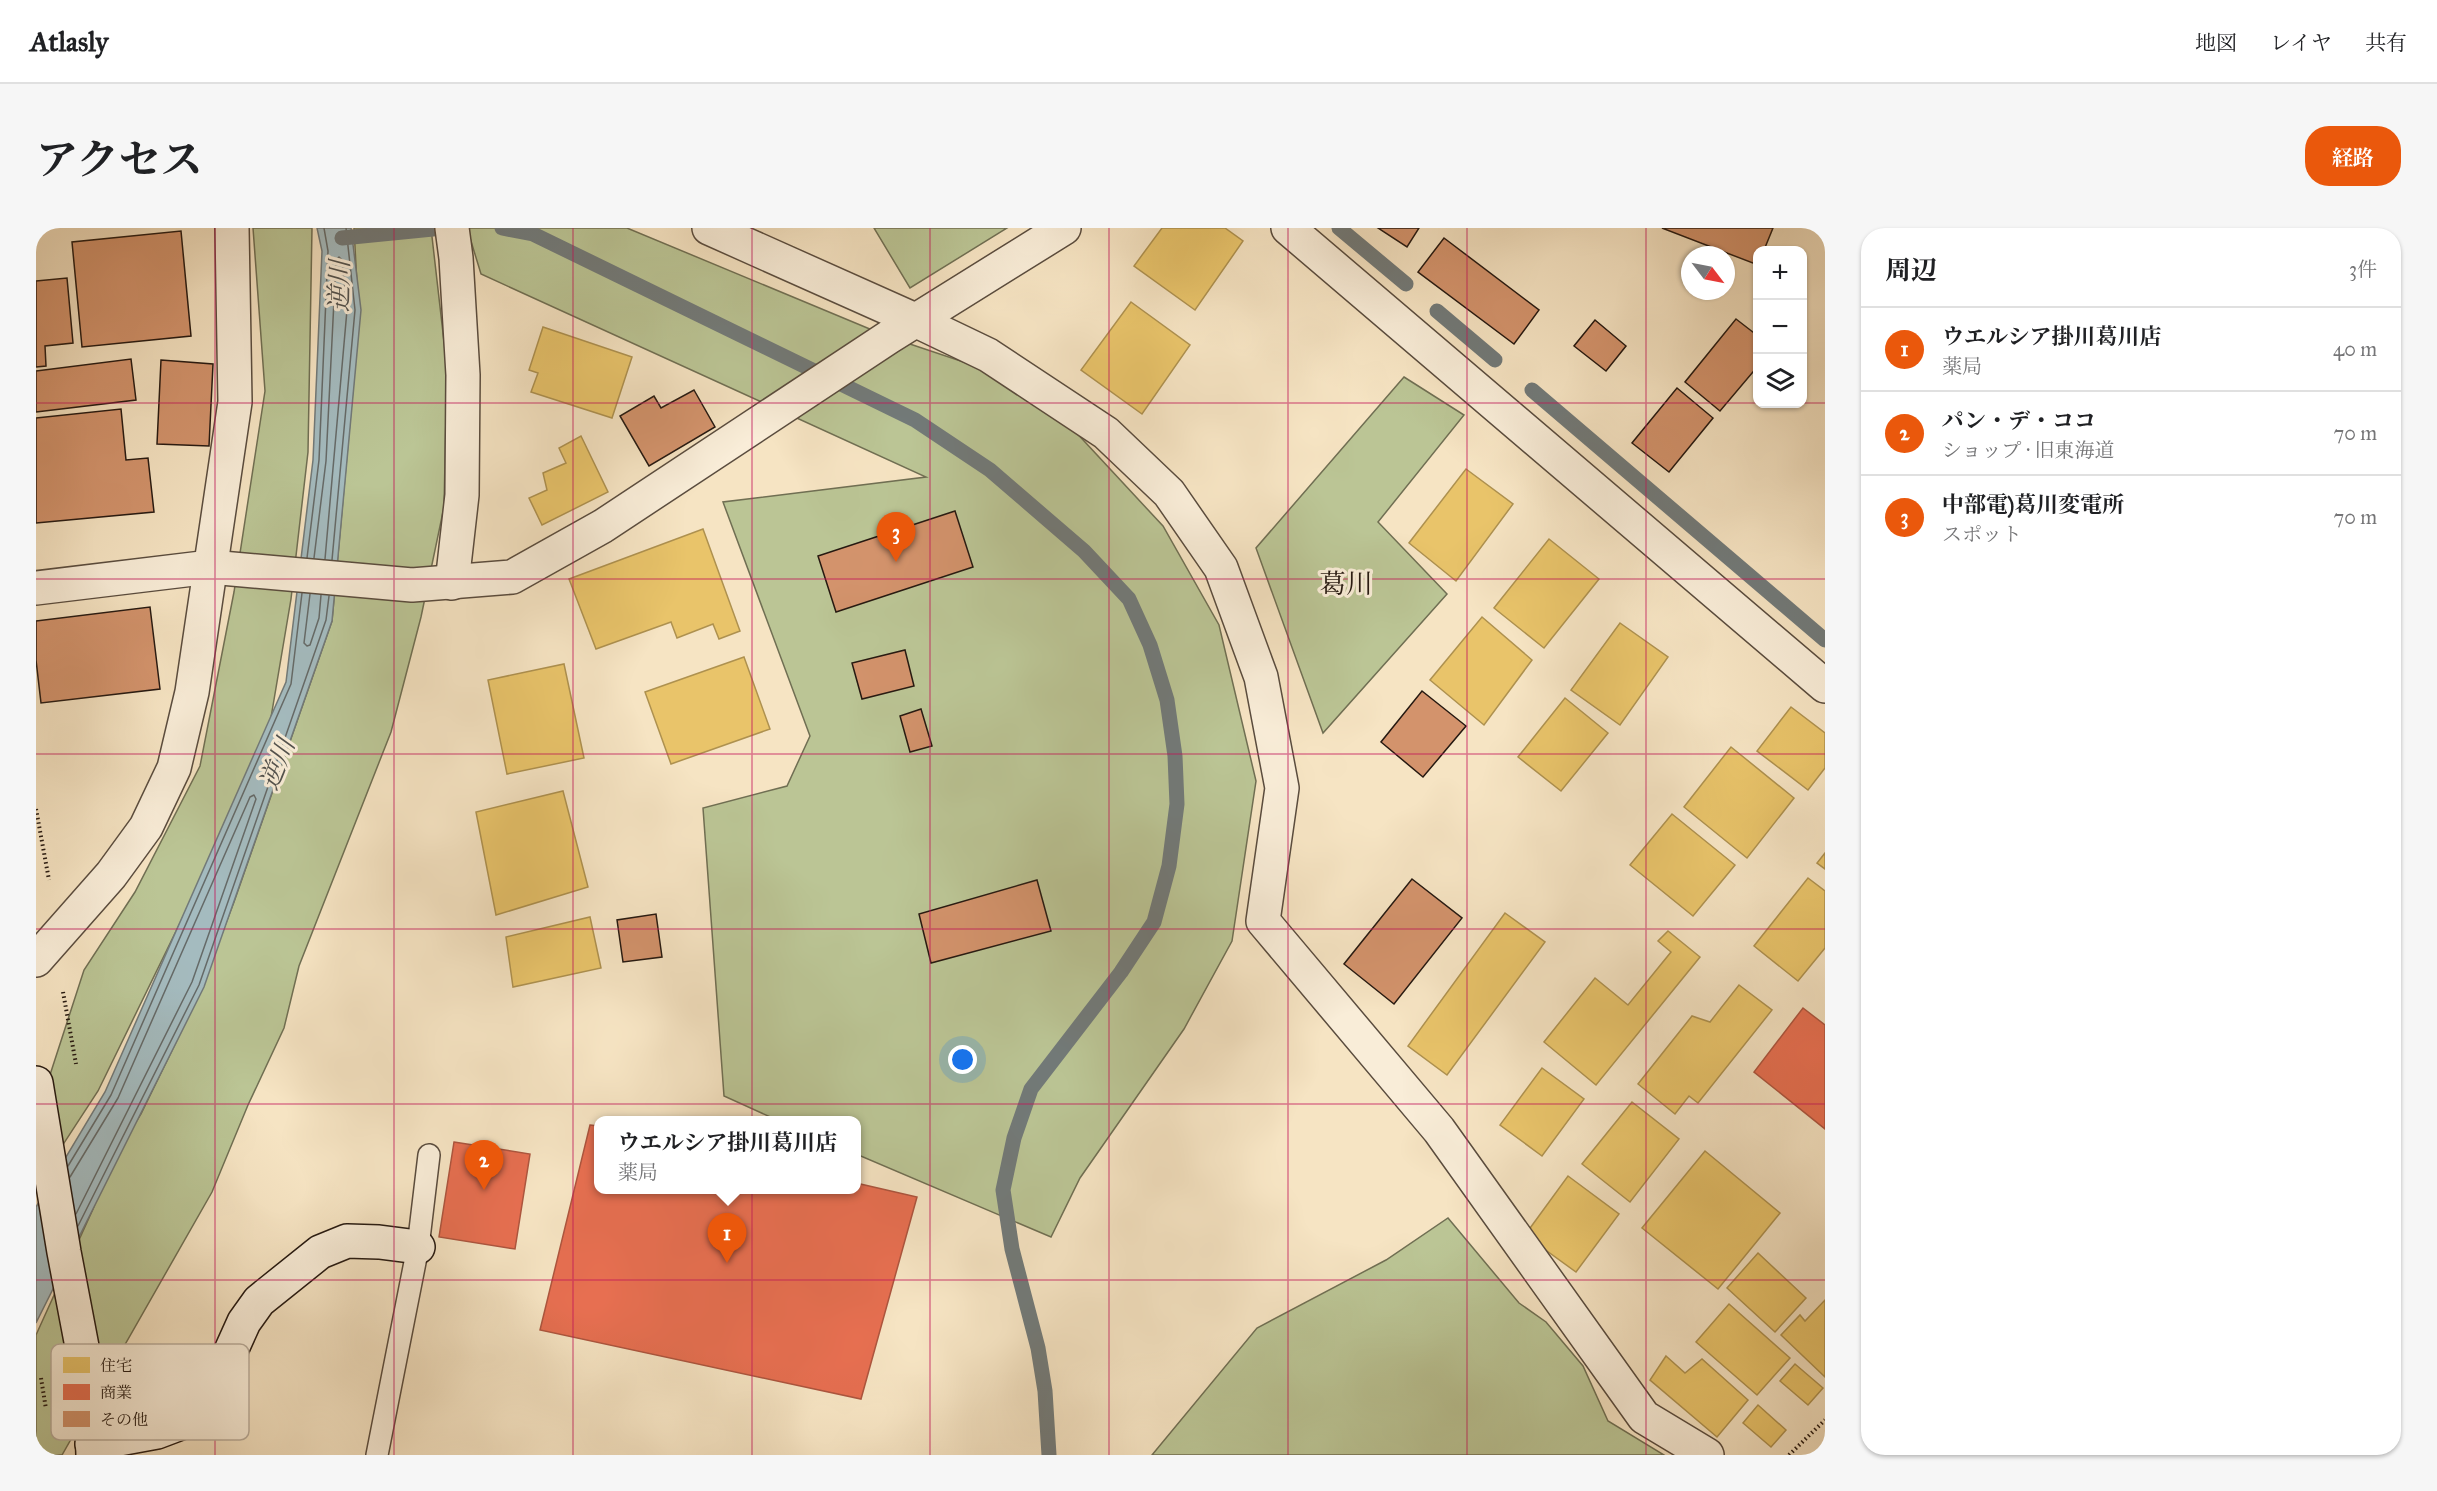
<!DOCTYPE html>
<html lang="ja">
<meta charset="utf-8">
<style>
:root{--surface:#fff;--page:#f6f6f6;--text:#202124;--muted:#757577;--line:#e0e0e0;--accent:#ea580c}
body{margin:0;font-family:"IM FELL Great Primer","Noto Serif JP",serif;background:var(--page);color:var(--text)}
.controls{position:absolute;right:18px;top:18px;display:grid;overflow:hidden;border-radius:12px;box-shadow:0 2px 4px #0004}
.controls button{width:54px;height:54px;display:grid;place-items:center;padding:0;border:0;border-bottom:2px solid var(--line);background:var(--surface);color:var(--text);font:30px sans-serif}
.compass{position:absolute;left:1645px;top:18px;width:54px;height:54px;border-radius:50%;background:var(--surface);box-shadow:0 2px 4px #0004;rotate:122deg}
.you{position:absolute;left:927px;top:832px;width:21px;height:21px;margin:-15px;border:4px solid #fff;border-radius:50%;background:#1a73e8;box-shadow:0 0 0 9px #1a73e833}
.badge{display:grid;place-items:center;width:39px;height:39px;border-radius:50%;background:var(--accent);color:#fff;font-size:20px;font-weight:700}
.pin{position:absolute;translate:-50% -50px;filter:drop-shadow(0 2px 3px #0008)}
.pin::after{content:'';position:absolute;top:32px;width:21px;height:18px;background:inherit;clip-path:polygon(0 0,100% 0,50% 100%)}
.popup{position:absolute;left:558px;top:888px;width:267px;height:78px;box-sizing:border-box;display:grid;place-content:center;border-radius:12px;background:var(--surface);filter:drop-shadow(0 2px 4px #0005);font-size:20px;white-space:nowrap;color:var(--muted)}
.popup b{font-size:22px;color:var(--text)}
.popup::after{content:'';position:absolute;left:50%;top:100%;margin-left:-12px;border:12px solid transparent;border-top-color:var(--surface)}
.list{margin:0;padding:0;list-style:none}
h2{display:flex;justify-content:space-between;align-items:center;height:78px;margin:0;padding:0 24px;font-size:26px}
h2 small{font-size:20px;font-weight:400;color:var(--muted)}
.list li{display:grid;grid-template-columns:39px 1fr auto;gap:18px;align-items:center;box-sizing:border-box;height:84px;padding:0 24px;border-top:2px solid var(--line)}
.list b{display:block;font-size:22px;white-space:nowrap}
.list p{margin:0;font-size:20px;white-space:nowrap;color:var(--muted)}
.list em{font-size:20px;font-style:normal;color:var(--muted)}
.icon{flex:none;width:33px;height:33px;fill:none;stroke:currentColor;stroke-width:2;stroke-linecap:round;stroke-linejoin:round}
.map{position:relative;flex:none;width:1789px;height:1227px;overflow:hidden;border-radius:24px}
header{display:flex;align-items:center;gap:36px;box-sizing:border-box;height:84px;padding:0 30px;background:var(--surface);border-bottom:2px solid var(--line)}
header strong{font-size:28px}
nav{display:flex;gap:33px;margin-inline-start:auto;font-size:21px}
.intro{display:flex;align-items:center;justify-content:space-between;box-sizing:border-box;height:144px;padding:0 36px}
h1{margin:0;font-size:42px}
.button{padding:15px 27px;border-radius:24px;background:var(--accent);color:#fff;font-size:21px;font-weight:700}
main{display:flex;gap:36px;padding:0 36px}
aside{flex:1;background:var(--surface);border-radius:24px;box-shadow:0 2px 4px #0004}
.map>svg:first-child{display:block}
.green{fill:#bbc595;stroke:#706f53;stroke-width:1.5}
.water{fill:#a4bbbf;stroke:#727a79;stroke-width:1.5}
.homes{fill:#e9c46a;stroke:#ae914f;stroke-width:1.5}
.shops{fill:#e76f51;stroke:#ad553e;stroke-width:1.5}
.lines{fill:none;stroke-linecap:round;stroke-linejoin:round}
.shore{stroke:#656a68;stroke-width:1.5}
.stream{stroke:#727a79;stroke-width:15}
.building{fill:#d3936c;stroke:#261911;stroke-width:1.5}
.lane-casing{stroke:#5a4c3e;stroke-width:24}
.street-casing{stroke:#5a4c3e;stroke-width:36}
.secondary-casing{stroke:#261911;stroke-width:36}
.path{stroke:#261911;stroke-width:4;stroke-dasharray:1.5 3;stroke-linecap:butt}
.lane{stroke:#f9edd8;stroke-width:21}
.street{stroke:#f9edd8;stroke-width:33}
.secondary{stroke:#f9edd8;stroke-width:33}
.grid{fill:none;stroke:#c2185b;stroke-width:1.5;stroke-opacity:0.55}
.labels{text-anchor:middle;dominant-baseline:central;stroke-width:6;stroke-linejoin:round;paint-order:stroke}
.water-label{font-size:26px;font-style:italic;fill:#52524e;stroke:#f9edd8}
.quarter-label{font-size:27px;fill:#261911;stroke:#f9edd8}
.key{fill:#f9edd8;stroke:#baad9c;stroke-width:1.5}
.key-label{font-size:16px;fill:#261911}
</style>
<header>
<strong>Atlasly</strong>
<nav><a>地図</a><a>レイヤ</a><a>共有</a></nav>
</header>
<div class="intro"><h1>アクセス</h1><a class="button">経路</a></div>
<main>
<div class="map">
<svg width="1789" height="1227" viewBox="0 0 1789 1227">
<rect width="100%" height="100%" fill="#f6e4c3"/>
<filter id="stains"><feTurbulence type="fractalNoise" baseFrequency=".00333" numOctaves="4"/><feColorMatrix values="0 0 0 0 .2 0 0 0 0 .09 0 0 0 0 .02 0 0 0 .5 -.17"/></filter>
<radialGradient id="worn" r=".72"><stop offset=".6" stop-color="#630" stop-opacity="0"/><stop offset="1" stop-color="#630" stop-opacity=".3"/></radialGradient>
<!-- green -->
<g class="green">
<polygon points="217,0 276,0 272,224 255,371 230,519 62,863 0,958 0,890 48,742 99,664 164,538 198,364 229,163"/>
<polygon points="318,0 395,0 411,140 408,279 385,389 355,504 263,738 248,800 212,877 176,964 26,1227 0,1227 0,1107 57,981 76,932 105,886 161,771 198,674 296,393 323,94"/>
<polygon points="431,0 591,0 853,109 996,157 1127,298 1183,397 1220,553 1196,713 1148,801 1044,950 1015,1009 820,926 820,892 741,892 688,868 667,580 751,558 774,508 687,274 890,249 445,46"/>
<polygon points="838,0 971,0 874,60"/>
<polygon points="1368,149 1428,187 1342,294 1411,366 1287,505 1220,320"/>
<polygon points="1412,990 1483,1075 1510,1094 1547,1138 1572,1193 1628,1227 1116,1227 1221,1100 1350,1032"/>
</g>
<!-- water -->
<polygon class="water" points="281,0 315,0 325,82 296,393 168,759 0,1095 0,979 69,864 250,454 277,232 286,23"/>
<!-- homes -->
<g class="homes">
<polygon points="1126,0 1189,0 1207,13 1159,82 1098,38"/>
<polygon points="1095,74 1154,117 1106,186 1045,142"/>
<polygon points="507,99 596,129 576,190 495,164 502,145 493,142"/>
<polygon points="545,208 572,264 506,297 493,270 511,262 507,245 530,235 523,220"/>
<polygon points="1430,241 1477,276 1420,353 1373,315"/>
<polygon points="667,301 704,403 683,411 677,396 641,410 635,394 560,421 533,351"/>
<polygon points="1513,311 1563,351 1508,420 1458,380"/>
<polygon points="1446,389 1496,432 1448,497 1394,452"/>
<polygon points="1584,395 1632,429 1584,497 1535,462"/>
<polygon points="708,429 734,501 635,536 609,464"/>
<polygon points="528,436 548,530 471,546 452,452"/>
<polygon points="1529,470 1572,505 1525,563 1482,529"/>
<polygon points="1755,479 1789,505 1789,540 1772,562 1721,523"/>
<polygon points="1695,519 1758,570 1711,630 1648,579"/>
<polygon points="527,563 552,659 460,687 440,584"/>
<polygon points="1636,586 1699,637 1657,688 1594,637"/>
<polygon points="1789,625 1789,641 1781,635"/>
<polygon points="1772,650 1789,663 1789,720 1762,753 1718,718"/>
<polygon points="1469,685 1509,714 1411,847 1372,818"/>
<polygon points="554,689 565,740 477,759 470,709"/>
<polygon points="1632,703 1664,729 1560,857 1508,814 1559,750 1592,777 1635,724 1622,713"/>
<polygon points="1703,757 1736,782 1662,875 1653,868 1639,886 1602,856 1656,788 1674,794"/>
<polygon points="1506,840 1548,871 1506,928 1464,897"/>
<polygon points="1596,874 1643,911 1594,974 1546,936"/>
<polygon points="1669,923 1744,985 1682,1061 1606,1000"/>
<polygon points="1532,948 1583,986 1540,1044 1489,1007"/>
<polygon points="1722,1025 1770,1070 1739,1104 1691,1060"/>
<polygon points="1789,1072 1789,1149 1745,1107 1764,1087 1769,1093"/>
<polygon points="1693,1076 1754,1130 1721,1167 1660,1114"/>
<polygon points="1630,1128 1649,1145 1666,1131 1712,1172 1681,1209 1614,1152"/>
<polygon points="1759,1136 1787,1160 1772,1177 1744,1153"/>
<polygon points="1722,1177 1750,1202 1735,1219 1707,1195"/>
</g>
<!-- shops -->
<g class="shops">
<polygon points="1767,780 1789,797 1789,901 1718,844"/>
<polygon points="554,897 562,898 562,962 820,962 820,955 881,969 825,1171 504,1102"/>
<polygon points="418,914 494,926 479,1021 403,1009"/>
</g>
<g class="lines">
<!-- shore -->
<g class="shore">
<polyline points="271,330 283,232 292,23 288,0"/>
<polyline points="278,330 290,233 300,32 303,29 306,32 311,82 289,331"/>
<polyline points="296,332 319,82 310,0"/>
<polyline points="274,366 268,415 271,418 274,417 283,390 285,367"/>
<polyline points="32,938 75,867 255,456 266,365"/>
<polyline points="34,949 82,870 214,569 218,567 220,571 156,754 40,986"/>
<polyline points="42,998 163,757 290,392 293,368"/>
</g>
<!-- stream -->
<g class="stream">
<polyline points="466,0 497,6 879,192 954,242 1048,323 1093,371 1114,417 1131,472 1139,528 1141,576 1133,638 1118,694 1085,744 995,861 978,910 967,962 976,1021 1002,1120 1009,1163 1013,1227"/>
<polyline points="1303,0 1370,56"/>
<polyline points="306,10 407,0"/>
<polyline points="1401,83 1459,132"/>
<polyline points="1496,162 1789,412"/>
</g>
</g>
<!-- building -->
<g class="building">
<polygon points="1342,0 1383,0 1371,19"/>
<polygon points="1626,0 1737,0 1728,22 1722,22 1722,37"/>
<polygon points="145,3 155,108 46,119 36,14"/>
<polygon points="1408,10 1503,82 1478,116 1382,44"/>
<polygon points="31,50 37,115 9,118 10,138 0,139 0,53"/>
<polygon points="1700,91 1722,108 1722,138 1684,183 1649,154"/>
<polygon points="1559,92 1590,118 1570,143 1538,118"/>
<polygon points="95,131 100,172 0,184 0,143"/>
<polygon points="125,132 177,136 173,218 121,216"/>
<polygon points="1641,160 1677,190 1633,244 1596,215"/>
<polygon points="658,162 679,199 613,238 584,188 618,168 625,180"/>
<polygon points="85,181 90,232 112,230 118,284 0,295 0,190"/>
<polygon points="919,283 937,339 800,384 782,328"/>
<polygon points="114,379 124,461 5,475 0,432 0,393"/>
<polygon points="869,422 878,458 826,471 816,435"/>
<polygon points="1386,463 1430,498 1387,549 1345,514"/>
<polygon points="885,481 896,518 874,524 864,488"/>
<polygon points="1376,651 1426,690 1358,776 1308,736"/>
<polygon points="1001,652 1015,703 895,735 883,686"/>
<polygon points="620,686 626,729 587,734 581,692"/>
</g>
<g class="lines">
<!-- lane casing -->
<g class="lane-casing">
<polyline id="lane" points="341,1227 382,1019 393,927"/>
</g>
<!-- street casing -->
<g class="street-casing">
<g id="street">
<polyline points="673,0 879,92 952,127 1070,205 1133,265 1185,340 1225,449 1246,560 1227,693 1403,902 1608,1189 1671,1227"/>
<polyline points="1252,0 1789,458"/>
<polyline points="416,355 426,267 427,147 420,30 416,0"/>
<polyline points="0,360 174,339 376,357 476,349 567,298 853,109 1028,0"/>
<polyline points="0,732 75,647 110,599 138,540 156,464 199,174 196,0"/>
</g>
</g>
<!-- secondary casing -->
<g class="secondary-casing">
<g id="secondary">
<polyline points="0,855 28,1024 55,1166 57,1227"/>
<polyline points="56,1216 121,1204 166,1187 208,1094 223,1073 284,1024 311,1013 343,1014 382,1019"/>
</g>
</g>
<!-- path -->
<g class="path">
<polyline points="0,581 13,652"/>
<polyline points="27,764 40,836"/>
<polyline points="5,1150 10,1181"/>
<polyline points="1753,1227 1789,1192"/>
</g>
<!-- lane -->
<use href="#lane" class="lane"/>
<!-- street -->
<use href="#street" class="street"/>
<!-- secondary -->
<use href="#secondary" class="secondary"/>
</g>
<!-- grid -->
<path class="grid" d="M179,0V1227M358,0V1227M537,0V1227M716,0V1227M894,0V1227M1073,0V1227M1252,0V1227M1431,0V1227M1610,0V1227M0,175H1722M1766,175H1789M0,351H1789M0,526H1789M0,701H1789M0,876H1789M0,1052H1789"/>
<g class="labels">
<!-- water labels -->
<g class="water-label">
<text transform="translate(303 58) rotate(-89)">逆川</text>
<text transform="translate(241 536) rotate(-68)">逆川</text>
</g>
<!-- quarter labels -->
<g class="quarter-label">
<text x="1310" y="355">葛川</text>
</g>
</g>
<!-- legend -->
<rect x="15" y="1116" width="198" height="96" rx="9" class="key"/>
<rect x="27" y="1129" width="27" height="16" fill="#e9c46a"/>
<rect x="27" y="1156" width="27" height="16" fill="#e76f51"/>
<rect x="27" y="1183" width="27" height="16" fill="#d3936c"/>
<g class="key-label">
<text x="64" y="1143">住宅</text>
<text x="64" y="1170">商業</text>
<text x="64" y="1197">その他</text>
</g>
<rect width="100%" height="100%" filter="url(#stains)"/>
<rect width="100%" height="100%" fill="url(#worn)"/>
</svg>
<div class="controls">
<button>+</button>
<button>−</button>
<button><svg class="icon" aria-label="layers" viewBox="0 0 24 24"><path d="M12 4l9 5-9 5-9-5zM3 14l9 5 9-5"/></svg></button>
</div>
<svg class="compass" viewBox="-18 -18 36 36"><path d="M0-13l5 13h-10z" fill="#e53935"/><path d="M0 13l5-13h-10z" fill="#757577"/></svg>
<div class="you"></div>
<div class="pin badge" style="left:691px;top:1035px">1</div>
<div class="popup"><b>ウエルシア掛川葛川店</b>薬局</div>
<div class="pin badge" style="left:448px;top:962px">2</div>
<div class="pin badge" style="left:860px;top:334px">3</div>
</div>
<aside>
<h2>周辺<small>3件</small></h2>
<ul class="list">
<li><span class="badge">1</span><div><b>ウエルシア掛川葛川店</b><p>薬局</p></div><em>40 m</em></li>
<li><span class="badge">2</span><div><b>パン・デ・ココ</b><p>ショップ · 旧東海道</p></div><em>70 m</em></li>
<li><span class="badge">3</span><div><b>中部電)葛川変電所</b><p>スポット</p></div><em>70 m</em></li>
</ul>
</aside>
</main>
